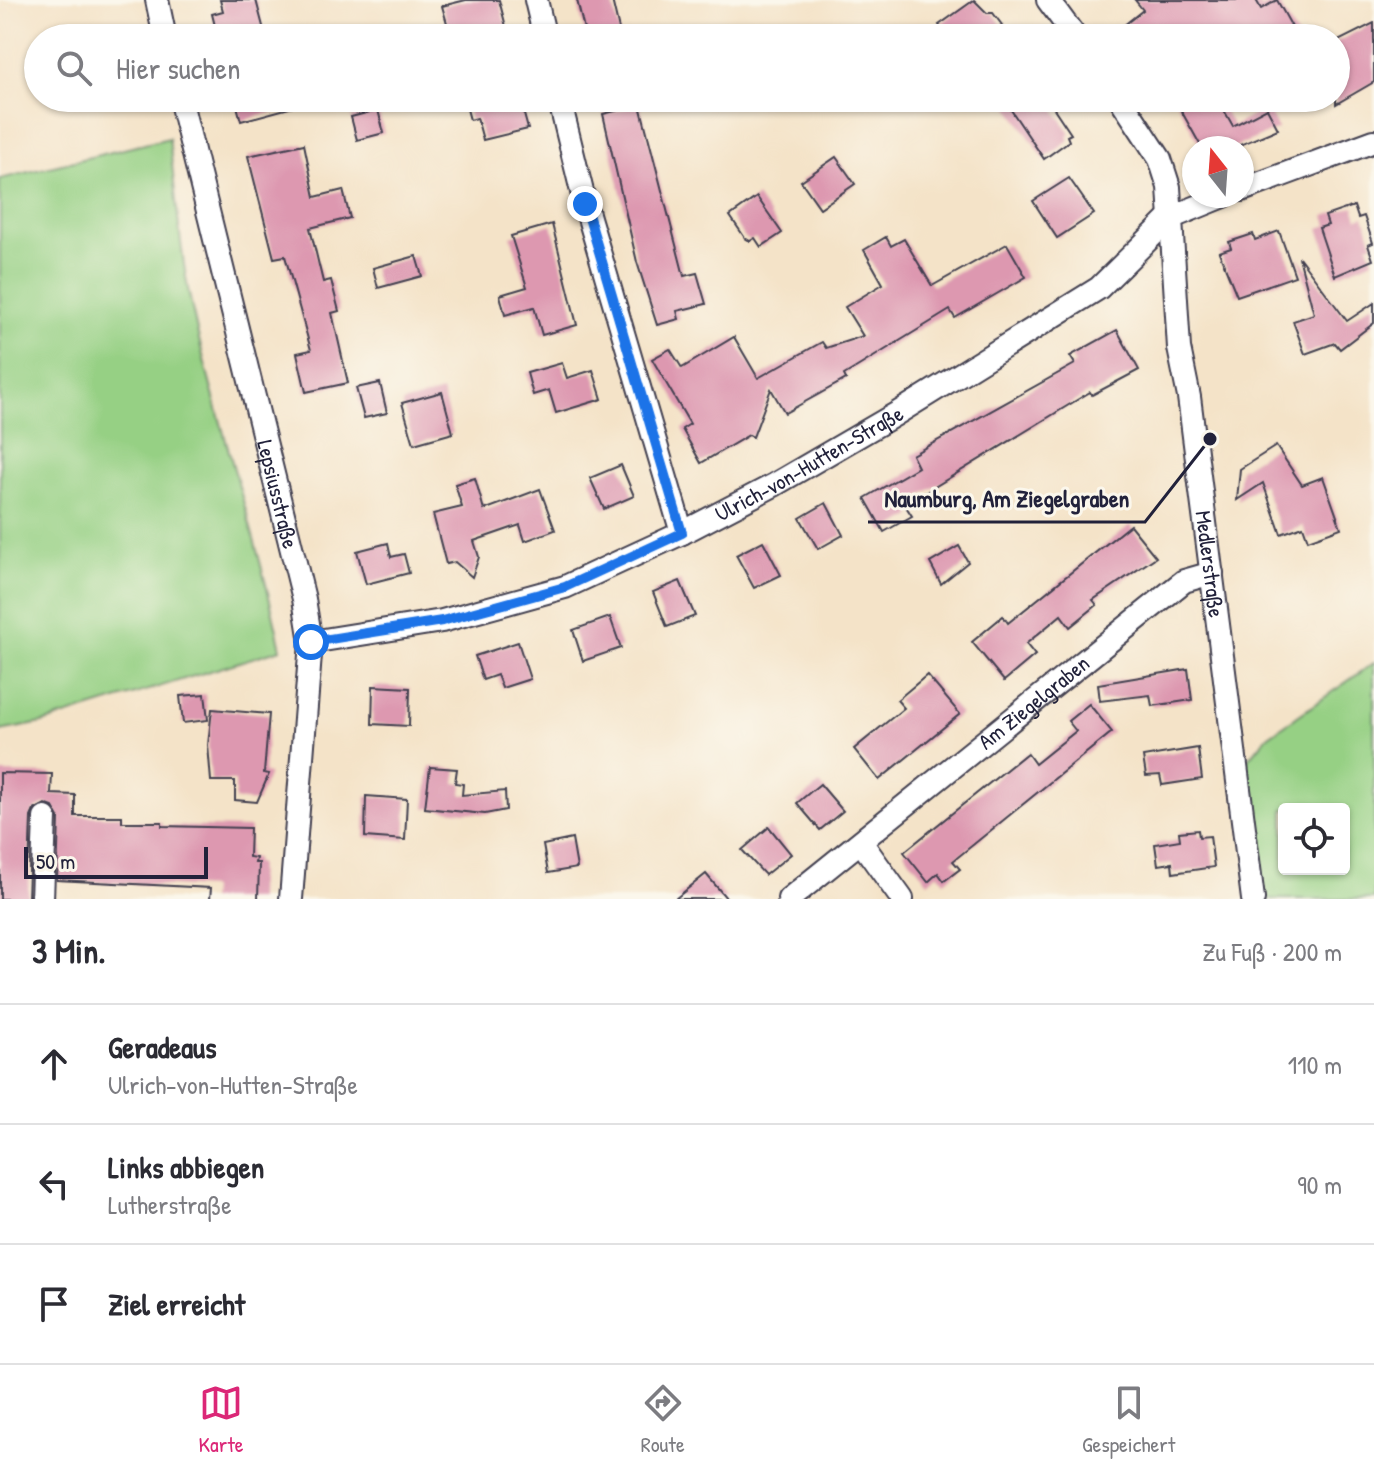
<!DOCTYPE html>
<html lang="de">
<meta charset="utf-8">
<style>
:root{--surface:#fff;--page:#f2f2f3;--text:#2b2b33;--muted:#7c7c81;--line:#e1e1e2;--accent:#db2777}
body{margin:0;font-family:"Patrick Hand",sans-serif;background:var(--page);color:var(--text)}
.controls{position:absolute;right:24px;bottom:24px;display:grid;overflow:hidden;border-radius:8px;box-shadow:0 2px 6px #0004}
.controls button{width:72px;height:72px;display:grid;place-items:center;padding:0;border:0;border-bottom:2px solid var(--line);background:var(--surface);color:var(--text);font:40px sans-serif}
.compass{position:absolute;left:1182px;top:136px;width:72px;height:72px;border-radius:50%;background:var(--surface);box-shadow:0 2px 6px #0004;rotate:343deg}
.scale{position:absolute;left:24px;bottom:20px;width:184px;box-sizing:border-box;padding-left:8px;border:4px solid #22223b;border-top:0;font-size:22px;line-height:28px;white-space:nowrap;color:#22223b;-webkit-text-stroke:6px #fbf7ec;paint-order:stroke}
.stop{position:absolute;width:24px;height:24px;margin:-18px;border:6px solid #1a73e8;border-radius:50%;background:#fff}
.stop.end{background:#1a73e8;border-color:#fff;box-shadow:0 2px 8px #0008}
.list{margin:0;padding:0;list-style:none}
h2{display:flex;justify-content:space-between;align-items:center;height:104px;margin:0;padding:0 32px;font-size:34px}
h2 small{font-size:26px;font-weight:400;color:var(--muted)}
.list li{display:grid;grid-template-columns:52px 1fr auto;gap:24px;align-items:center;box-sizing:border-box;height:120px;padding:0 32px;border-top:2px solid var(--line)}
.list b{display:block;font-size:30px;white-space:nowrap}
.list p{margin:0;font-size:26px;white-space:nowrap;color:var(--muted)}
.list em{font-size:26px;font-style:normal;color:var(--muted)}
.icon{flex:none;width:44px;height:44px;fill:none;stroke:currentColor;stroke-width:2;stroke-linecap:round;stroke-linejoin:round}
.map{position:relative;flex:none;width:1374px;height:899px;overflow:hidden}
.search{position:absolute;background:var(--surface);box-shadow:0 2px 6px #0004;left:24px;right:24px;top:24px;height:88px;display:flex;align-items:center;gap:20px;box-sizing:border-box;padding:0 28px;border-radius:44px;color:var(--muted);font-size:30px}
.sheet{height:464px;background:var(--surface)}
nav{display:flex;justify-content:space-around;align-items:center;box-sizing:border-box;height:112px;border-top:2px solid var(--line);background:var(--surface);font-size:22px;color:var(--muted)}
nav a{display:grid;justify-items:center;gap:4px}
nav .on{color:var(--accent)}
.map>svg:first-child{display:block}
.green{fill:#96d084;stroke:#5c7960;stroke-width:2;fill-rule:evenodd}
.building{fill:#dd98b0}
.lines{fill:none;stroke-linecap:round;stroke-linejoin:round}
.street-casing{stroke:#423f50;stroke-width:26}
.street{stroke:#fff;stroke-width:22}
.route{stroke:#1a73e8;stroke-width:10}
.labels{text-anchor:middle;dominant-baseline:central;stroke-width:6;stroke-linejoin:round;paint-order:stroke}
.street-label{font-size:22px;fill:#22223b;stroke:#fbf7ec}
.leader{fill:none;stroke:#22223b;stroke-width:3}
.callout-dot{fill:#22223b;stroke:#fbf7ec;stroke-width:3}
.callout-label{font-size:24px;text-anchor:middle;font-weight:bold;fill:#22223b;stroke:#fbf7ec;stroke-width:6;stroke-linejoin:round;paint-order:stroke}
</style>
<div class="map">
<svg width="1374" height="899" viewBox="0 0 1374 899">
<rect width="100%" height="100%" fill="#fbf7ec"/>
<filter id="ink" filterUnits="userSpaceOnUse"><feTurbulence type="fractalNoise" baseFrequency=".0125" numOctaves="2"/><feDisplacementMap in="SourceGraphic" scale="16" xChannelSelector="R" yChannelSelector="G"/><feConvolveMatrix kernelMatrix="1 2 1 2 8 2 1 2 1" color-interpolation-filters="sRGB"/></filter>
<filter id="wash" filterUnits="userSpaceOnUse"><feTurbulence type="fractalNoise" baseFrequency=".006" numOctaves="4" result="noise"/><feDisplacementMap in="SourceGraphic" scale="32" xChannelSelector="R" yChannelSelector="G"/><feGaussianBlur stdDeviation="1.8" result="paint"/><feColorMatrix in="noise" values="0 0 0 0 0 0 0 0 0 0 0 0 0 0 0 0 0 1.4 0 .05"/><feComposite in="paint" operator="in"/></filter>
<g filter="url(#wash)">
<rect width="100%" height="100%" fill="#f4e3c8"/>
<!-- green -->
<g class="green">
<path d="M169,138C175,188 179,240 188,289C212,411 256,528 281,649L42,723L0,731V179Z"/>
<path d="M1374,663V899H1262L1243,766L1266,738ZM1284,809H1344V869H1284Z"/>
</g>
<g id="blocks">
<!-- building -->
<g class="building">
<polygon points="220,0 256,0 266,38 218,38 212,14 223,11"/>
<polygon points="466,0 499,0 509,38 470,38 469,32 451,37 442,6"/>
<polygon points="577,0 612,0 621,38 586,38"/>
<polygon points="974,0 987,13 993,13 1002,25 984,38 948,38 939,25"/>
<polygon points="1135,0 1256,0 1261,9 1277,0 1298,38 1108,38 1143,10"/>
<polygon points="1374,23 1374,82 1336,104 1336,42"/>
<polygon points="235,98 303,98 304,104 241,121"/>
<polygon points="464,98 529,98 530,105 522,107 528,129 483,140 477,118 470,120"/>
<polygon points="1003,98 1047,98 1071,134 1067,136 1069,141 1044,159"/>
<polygon points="1174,98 1217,98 1233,126 1267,108 1278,129 1233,148 1202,148"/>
<polygon points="640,105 684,276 697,273 706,304 677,311 679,319 657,325 637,262 603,114"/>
<polygon points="378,110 384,133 357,140 351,117"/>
<polygon points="304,144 315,197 343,190 350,218 310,228 323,282 331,280 339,311 332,313 348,383 306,392 297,353 311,350 285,256 274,258 248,156"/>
<polygon points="836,157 855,184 820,208 801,181"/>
<polygon points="1069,178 1094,214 1057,238 1033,201"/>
<polygon points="757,197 782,233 761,247 755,238 750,241 745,238 730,216"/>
<polygon points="1354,206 1358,218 1364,216 1373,243 1368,245 1373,260 1335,276 1319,228 1328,225 1325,216"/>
<polygon points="552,224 577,325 542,335 534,307 505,315 500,295 527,287 511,236"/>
<polygon points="1279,231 1295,276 1237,296 1219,252 1231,248 1229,242 1253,234 1255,240"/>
<polygon points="886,237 891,246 904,239 932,286 1007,244 1026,277 955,318 950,310 844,375 846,379 785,413 771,389 753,437 749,435 701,463 682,429 690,424 652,359 670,349 682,368 734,337 758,378 822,342 826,348 863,336 845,307 883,284 864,250"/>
<polygon points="416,256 422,276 378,288 373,268"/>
<polygon points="1299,257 1347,321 1374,303 1374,323 1340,349 1335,343 1305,354 1293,321 1314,314"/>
<polygon points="1117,330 1139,370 1092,395 1090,392 905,505 912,516 884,532 865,498 918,467 912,455 1075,364 1070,356"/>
<polygon points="562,363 567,378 593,370 602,399 556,413 549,390 533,395 527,373"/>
<polygon points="380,383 387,413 364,418 356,388"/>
<polygon points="442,392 453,433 414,444 402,403"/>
<polygon points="1276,446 1302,485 1323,477 1341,528 1308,540 1303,526 1281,534 1263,483 1237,500 1240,469"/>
<polygon points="621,465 634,496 604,509 590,478"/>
<polygon points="475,478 484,510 540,489 555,530 525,541 520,525 474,541 479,557 472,577 455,562 446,564 433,514 462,507 455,484"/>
<polygon points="826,503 843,535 818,549 800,518"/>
<polygon points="1130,525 1156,557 1093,600 1097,605 1070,627 1061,615 1026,644 1035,655 1004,681 972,642 1003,616 1008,623"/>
<polygon points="763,541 781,575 754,588 736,555"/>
<polygon points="388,543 391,557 404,554 409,573 366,584 357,551"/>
<polygon points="959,546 968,562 941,584 930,563"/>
<polygon points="680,581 695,616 667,627 653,592"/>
<polygon points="610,617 621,648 583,661 573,630"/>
<polygon points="518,642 530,679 502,688 497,675 483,680 475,656"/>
<polygon points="1188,669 1192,700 1152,706 1150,695 1100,701 1098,684"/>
<polygon points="927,675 960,714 879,780 854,749 904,708 897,700"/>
<polygon points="373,686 410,688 409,726 372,724"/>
<polygon points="205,694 208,720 183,723 180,696"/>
<polygon points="1089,704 1112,732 953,861 960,869 944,881 938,873 928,882 904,852 1027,753 1035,764 1076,731 1068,721"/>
<polygon points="212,709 269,714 264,773 269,774 257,802 235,800 235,781 211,781 208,745"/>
<polygon points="1198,748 1202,779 1162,785 1160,775 1146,776 1143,757"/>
<polygon points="430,767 457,769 455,783 463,784 462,795 505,791 506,810 485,814 425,808"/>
<polygon points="0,773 52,774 51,794 75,795 75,816 122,816 122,822 162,822 162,826 250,828 249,857 256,858 255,863 259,863 258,899 210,899 211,888 57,880 59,818 53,807 45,804 34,810 31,817 28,899 0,899"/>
<polygon points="820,784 843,811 820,830 797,803"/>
<polygon points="366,796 407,799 405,840 365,837"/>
<polygon points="769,827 791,854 765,875 742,850"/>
<polygon points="1198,830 1199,837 1210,836 1214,867 1173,873 1172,863 1158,865 1155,844 1180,840 1179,832"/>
<polygon points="572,839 577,868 548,873 543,845"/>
<polygon points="706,874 727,899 675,899"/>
</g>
</g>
</g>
<g filter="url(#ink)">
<use href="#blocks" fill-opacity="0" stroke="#423f50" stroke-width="2"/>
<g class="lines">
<!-- street casing -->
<g class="street-casing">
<g id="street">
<polyline points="157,0 165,38"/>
<polyline points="536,0 545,38"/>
<polyline points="1048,0 1076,38"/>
<path id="s1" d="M180,98L304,599L311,642L291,899"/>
<polyline points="559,98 585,204 682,533"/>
<path id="s2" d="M1120,98L1160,159L1169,187L1179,348L1189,397L1253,899"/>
<polyline points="1242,190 1374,141"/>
<path id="s3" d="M311,642L442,621L565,587L682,533L774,485L896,414L1099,288L1170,218L1224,196"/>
<polyline points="861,842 902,899"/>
<polyline points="42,899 45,818"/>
<path id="s4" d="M789,899L1184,581L1212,573"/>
</g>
</g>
<!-- street -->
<use href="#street" class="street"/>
</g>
</g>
<g class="lines" filter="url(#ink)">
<!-- route -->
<polyline class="route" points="311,642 442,621 565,587 682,533 585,204"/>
</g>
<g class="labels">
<!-- street labels -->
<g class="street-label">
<text stroke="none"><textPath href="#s3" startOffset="534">Ulrich-von-Hutten-Straße</textPath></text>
<text stroke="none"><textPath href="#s1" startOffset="408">Lepsiusstraße</textPath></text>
<text stroke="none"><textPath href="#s2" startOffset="482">Medlerstraße</textPath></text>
<text stroke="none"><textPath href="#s4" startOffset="314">Am Ziegelgraben</textPath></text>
</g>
</g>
<!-- callouts -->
<path class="leader" d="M1210 439L1145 522H868"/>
<circle class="callout-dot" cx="1210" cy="439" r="8"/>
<g class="callout-label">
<text x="1007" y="507">Naumburg, Am Ziegelgraben</text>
</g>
</svg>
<div class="controls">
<button><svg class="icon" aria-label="locate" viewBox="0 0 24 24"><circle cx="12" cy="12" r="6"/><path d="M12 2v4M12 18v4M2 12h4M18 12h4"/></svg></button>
</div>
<svg class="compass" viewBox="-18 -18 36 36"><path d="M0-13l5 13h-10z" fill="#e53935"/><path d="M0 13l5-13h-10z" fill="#7c7c81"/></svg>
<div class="scale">50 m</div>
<div class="stop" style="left:311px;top:642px"></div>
<div class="stop end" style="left:585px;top:204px"></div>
<div class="search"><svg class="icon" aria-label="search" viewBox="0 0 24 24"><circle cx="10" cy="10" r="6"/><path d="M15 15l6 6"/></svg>Hier suchen</div>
</div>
<section class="sheet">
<h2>3 Min.<small>Zu Fuß · 200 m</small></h2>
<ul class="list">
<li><svg class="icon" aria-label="ahead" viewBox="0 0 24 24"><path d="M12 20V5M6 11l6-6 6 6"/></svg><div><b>Geradeaus</b><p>Ulrich-von-Hutten-Straße</p></div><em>110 m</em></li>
<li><svg class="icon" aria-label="left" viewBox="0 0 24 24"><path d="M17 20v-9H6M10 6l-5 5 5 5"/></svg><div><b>Links abbiegen</b><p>Lutherstraße</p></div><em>90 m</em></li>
<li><svg class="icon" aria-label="arrive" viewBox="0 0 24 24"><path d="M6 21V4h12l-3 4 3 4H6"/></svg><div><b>Ziel erreicht</b></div></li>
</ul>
</section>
<nav>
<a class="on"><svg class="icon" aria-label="map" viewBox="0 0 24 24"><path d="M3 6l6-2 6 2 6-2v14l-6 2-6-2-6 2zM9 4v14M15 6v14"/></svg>Karte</a>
<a><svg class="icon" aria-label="directions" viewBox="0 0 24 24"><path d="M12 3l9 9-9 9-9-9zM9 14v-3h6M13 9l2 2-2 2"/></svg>Route</a>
<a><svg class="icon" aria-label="saved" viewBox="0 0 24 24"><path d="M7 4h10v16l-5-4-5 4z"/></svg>Gespeichert</a>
</nav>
